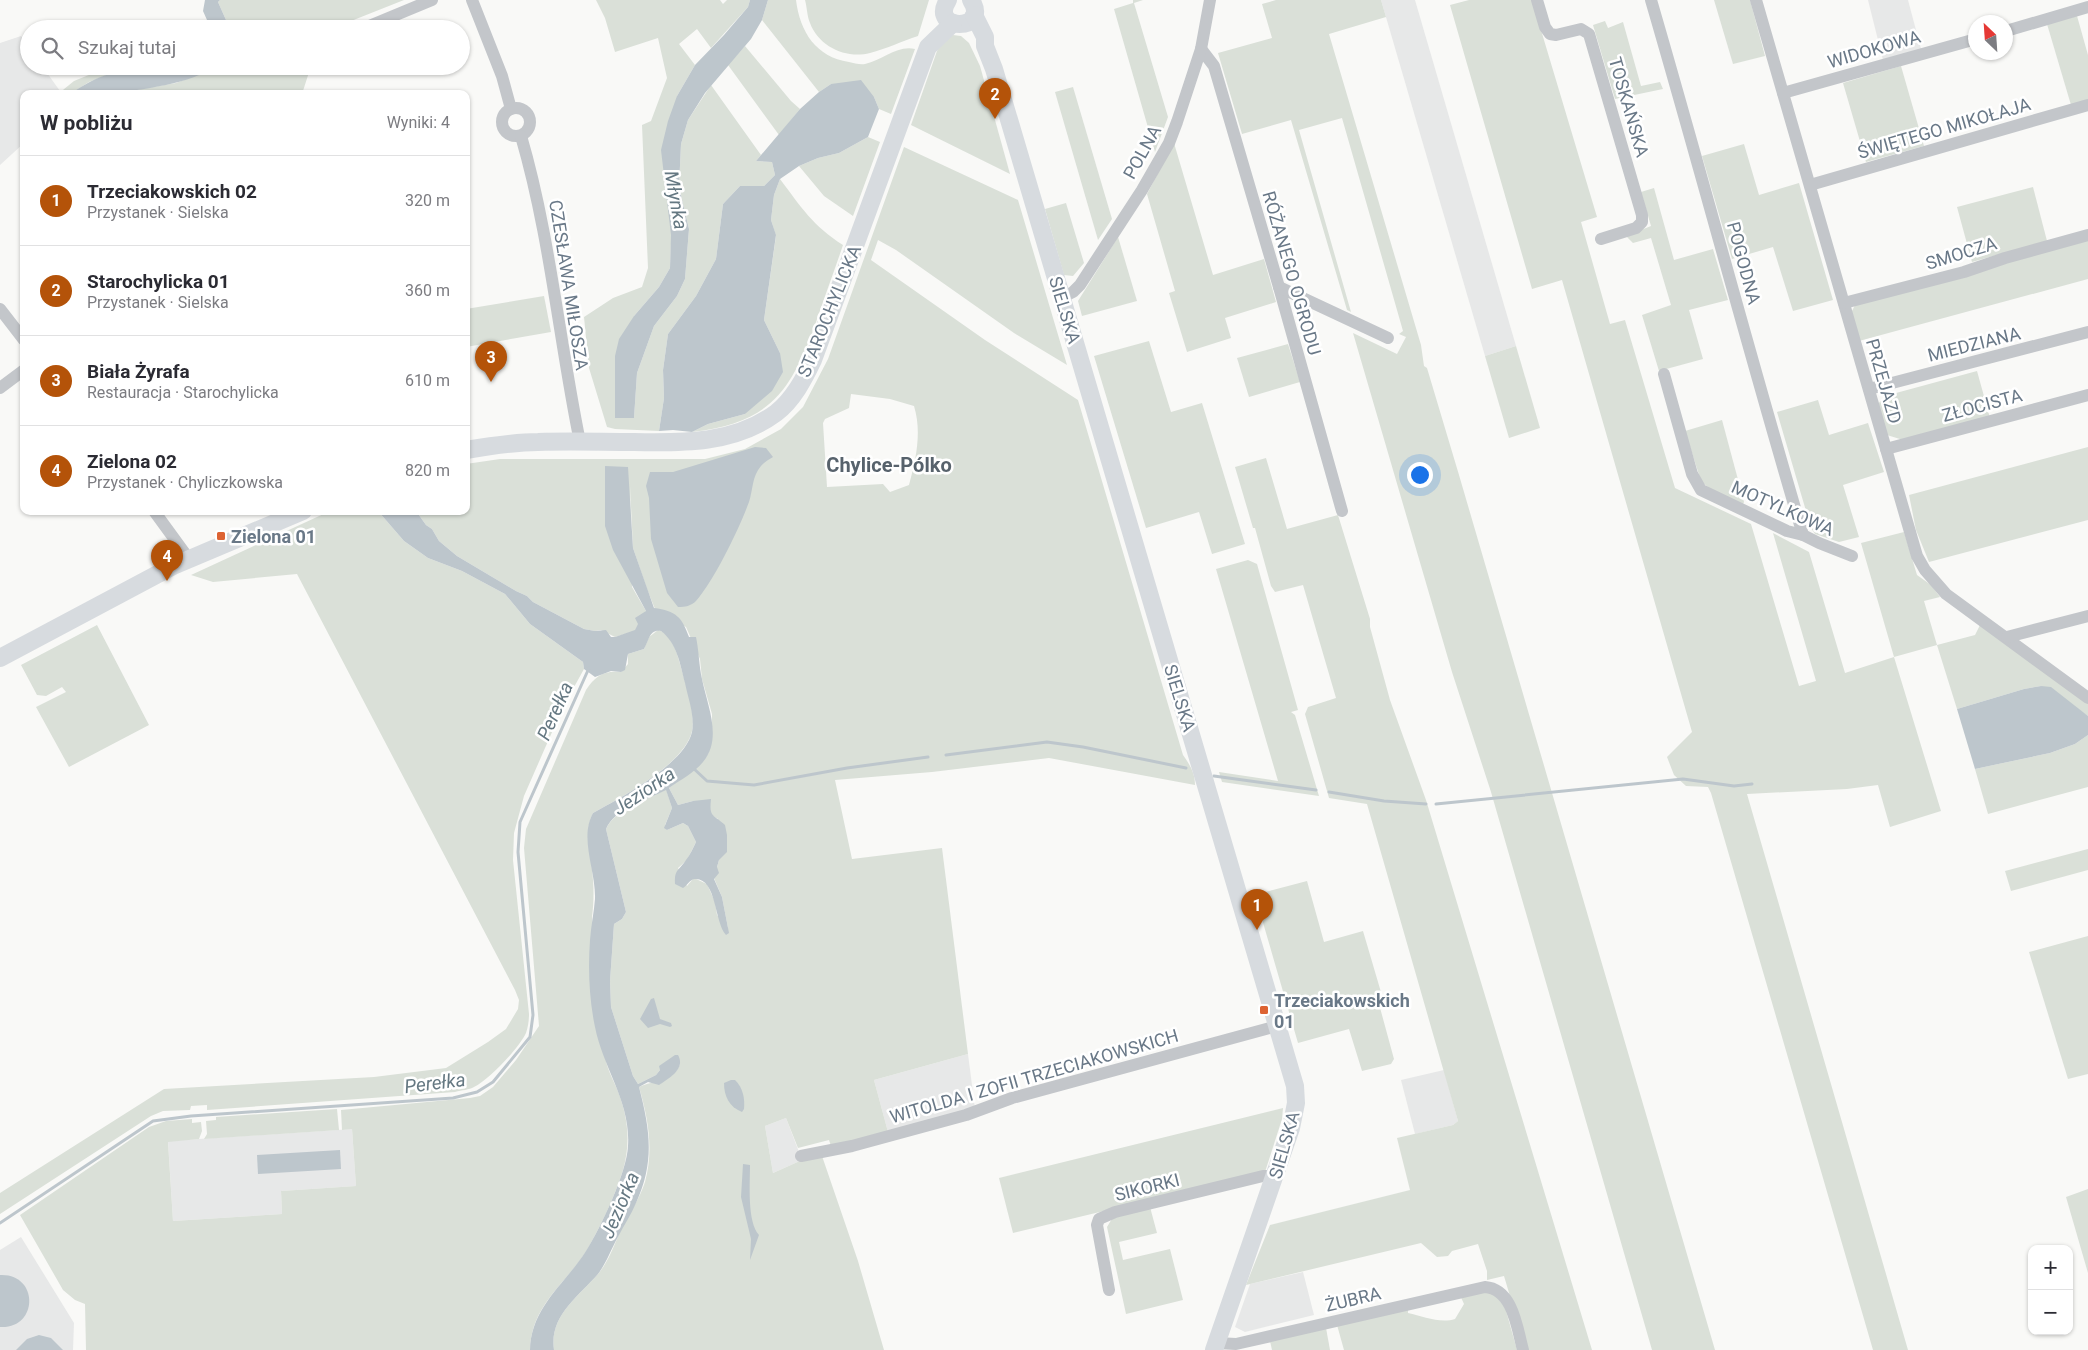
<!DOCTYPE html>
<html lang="pl">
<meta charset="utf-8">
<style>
:root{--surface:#fff;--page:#f2f2f3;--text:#2b2b33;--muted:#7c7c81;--line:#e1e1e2;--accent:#b45309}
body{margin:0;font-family:Roboto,sans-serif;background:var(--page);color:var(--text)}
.controls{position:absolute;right:15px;bottom:15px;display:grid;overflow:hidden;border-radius:10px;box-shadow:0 1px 4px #0004}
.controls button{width:45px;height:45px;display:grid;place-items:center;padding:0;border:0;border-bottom:1px solid var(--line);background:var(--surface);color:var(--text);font:25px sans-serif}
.compass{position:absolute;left:1968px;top:15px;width:45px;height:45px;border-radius:50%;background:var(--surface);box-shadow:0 1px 4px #0004;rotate:335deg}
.you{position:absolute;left:1419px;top:474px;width:18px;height:18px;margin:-12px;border:4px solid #fff;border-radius:50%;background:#1a73e8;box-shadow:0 0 0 8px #1a73e833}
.badge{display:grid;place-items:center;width:32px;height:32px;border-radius:50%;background:var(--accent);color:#fff;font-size:16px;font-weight:700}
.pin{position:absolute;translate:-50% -41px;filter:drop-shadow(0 1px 2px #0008)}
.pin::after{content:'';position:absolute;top:26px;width:18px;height:15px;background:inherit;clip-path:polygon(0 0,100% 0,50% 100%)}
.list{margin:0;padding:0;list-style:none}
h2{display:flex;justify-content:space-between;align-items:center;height:65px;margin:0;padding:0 20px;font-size:21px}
h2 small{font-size:16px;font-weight:400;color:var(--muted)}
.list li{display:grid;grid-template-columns:32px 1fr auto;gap:15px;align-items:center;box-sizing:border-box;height:90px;padding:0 20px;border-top:1px solid var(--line)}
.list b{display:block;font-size:19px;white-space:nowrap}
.list p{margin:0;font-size:16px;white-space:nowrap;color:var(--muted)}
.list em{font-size:16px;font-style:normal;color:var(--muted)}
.icon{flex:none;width:28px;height:28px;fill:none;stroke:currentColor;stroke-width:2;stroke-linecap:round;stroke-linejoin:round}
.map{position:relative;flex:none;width:2088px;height:1350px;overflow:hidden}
.search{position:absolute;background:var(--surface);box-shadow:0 1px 4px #0004;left:20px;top:20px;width:450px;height:55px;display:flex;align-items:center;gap:12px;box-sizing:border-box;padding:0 18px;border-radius:28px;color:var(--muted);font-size:19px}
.panel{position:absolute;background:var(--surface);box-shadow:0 1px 4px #0004;left:20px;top:90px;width:450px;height:425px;border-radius:10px}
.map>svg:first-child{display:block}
.built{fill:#e7e8e8}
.green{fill:#dae0d8;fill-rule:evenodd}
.water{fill:#bdc6cc}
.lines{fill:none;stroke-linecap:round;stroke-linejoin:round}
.stream{stroke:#bdc6cc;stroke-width:3}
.street{stroke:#c3c6ca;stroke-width:12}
.secondary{stroke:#d7dbdf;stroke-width:18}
.poi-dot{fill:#dd6333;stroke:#fff;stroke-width:2}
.labels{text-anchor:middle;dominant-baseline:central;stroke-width:5;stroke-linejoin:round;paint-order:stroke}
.street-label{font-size:18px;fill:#697887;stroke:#fff}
.poi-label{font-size:18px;font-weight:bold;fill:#697887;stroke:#fff;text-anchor:start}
.water-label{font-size:19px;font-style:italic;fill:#657882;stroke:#fff}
.quarter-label{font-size:20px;font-weight:bold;fill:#57626c;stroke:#fff}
</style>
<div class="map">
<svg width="2088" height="1350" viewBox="0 0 2088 1350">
<rect width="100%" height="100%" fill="#f9f9f7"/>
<!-- built -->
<g class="built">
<polygon points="1381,0 1415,0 1516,346 1485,356"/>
<polygon points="1868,0 1908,0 1921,49 1883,60"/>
<polygon points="21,36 29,47 29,66 42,66 60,91 58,94 24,94 24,143 0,165 0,43"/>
<polygon points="968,1054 975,1109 888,1132 874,1080"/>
<polygon points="1444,1070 1458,1121 1453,1125 1415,1134 1401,1080"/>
<polygon points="786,1118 802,1160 773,1173 765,1126"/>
<polygon points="352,1129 356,1186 281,1191 282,1214 173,1221 168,1141"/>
<polygon points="21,1237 74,1323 73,1350 0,1350 0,1250"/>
<polygon points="1303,1272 1314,1315 1245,1332 1235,1327 1250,1284"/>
</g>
<!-- green -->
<g class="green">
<polygon points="220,0 404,0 346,23 344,29 230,29 218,2"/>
<polygon points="596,0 720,0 723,4 727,0 750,0 748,7 711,48 697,29 679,44 695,65 677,96 670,268 659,287 634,316 634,418 637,373 654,326 677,296 685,279 689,229 679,187 681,144 688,120 711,85 761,155 756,161 772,162 775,175 764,186 740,186 723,204 716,259 696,296 668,334 663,370 664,398 659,431 615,429 607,427 589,368 584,317 613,298 642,287 648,268 642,125 651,121 667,78 658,38 615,52 605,18"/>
<path d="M768,0H796C800,32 816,57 849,62C854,63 860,65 865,64C883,60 897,45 915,49L891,114L879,109L874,97L831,84L819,92L762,20Z"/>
<path d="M805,0H929L918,36C902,41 886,49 870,53C846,59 819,47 810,23C807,16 807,7 805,0Z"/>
<polygon points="1133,0 1143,0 1134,3 1168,117 1155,152 1114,9 1133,3"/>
<polygon points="1276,0 1381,0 1386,17 1329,34 1421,345 1424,366 1427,368 1459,475 1715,1350 1652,1350 1491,792 1452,672 1353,333 1397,354 1406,337 1399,334 1403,331 1342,118 1299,130 1351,312 1347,310 1291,120 1242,134 1218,53 1272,38 1262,4"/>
<polygon points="1469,0 1532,0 1597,217 1581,222 1610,324 1625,320 1675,488 1751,524 1799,686 1816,681 1773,533 1809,552 1845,673 1894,657 1861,543 1904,532 1917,575 1931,585 1940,597 1924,601 1937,645 1975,635 1980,625 2088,703 2088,716 2041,686 2024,689 1957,709 1937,645 1894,657 1941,811 1890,827 1878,785 1847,789 1747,794 1908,1350 1873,1350 1711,793 1708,787 1686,786 1674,775 1667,757 1692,732 1562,280 1532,289 1450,5"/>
<polygon points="1714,0 1750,0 1765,56 1733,64"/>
<polygon points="2077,16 2088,55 2088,100 2071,105 2047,24"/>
<polygon points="1605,21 1608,28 1623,22 1641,86 1660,82 1663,89 1615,99 1593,25"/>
<polygon points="953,35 961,36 969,43 980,66 1010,174 911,125 937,51 946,37"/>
<polygon points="745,46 791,101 800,109 779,135 728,65"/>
<polygon points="111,66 152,66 140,70 107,75 89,82 70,94 58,94 74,81"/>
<polygon points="214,66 311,66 302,94 112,94 176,83 210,70"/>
<polygon points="1901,66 1924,146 1866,162 1843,83"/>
<polygon points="1073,87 1112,219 1098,240 1055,92"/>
<polygon points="868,137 880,142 853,216 824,196 799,166 818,158 839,153"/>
<polygon points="1174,143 1213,275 1264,259 1276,302 1225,318 1231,338 1187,352 1169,293 1175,291 1147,194"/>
<polygon points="1744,144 1759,195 1799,183 1833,300 1793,311 1773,247 1732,259 1702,156"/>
<path d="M904,147L1018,200L1067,365L1014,333L896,250L878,240L871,260L985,340L1078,400L1183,755C1190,765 1195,773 1195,785L1049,758L932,772L835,780L852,859L942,848L968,1054L874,1080L888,1132L831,1146L829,1140L798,1148L786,1118L765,1126L773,1173L802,1160L822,1156L858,1261L884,1350H554C549,1316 578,1297 598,1274C609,1261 614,1245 621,1230C629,1214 640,1198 645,1182C654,1149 648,1118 639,1087C654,1080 674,1082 680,1064L660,1070L656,1075L638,1084L633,1076L611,1007L610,981L614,924L622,919L626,912L606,829C616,808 647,801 666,789L672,808L665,825L667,830L683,823L688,826L696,842L687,860L678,868L687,886L693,879H696L707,884L715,902L717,915L728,928L722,897L714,878L719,860L718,819L711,815L710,811L693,801L678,805L669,788L702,762L708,754L712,740V714L702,679L700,659L686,627L655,609L647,589L633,548L630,486L632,587L646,611L635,631L615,637L601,630L595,631L584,629L533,602L527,596L516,591L457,556L439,541L432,529L426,525L416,511H466V464L500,459H705L745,449L781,429L803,407L828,359ZM851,394L890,399L914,406C922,432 916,459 909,485L890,492L883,484L827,487L823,423L825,419L849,408Z"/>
<path d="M780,179C801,207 813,226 843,245C834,272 824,298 815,325C790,394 768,423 692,432L708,424L745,414L780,353L764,320L776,236L771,220L774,195Z"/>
<polygon points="2033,187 2047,241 1972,262 1957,207"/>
<polygon points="1654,188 1674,260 1713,249 1728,300 1689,310 1703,359 1659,371 1642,315 1671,305 1651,238 1633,243 1626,236 1651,226 1641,192"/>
<polygon points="1066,203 1084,263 1073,276 1064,275 1045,209"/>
<polygon points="1118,237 1137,301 1082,316 1078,301"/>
<polygon points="2088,239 2088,279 1859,341 1851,313 1855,305"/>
<polygon points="544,296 551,332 466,347 466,309"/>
<polygon points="1149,341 1171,412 1202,403 1245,544 1212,554 1199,512 1146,528 1094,356"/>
<polygon points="1288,344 1300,382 1249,397 1237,358"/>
<polygon points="1516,346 1540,428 1509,438 1485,356"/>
<polygon points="1977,371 1990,418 1903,440 1887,435 1878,404 1885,396"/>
<polygon points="1818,400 1829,435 1868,423 1884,472 1843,485 1859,537 1839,542 1815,534 1811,528 1777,412"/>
<polygon points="1722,420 1744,502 1742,506 1710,489 1701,481 1685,431"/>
<polygon points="2088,447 2088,520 1929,562 1916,530 1909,495"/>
<polygon points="1266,458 1287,529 1338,515 1370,619 1370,627 1390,700 1426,800 1592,1350 1526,1350 1504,1276 1487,1280 1487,1271 1478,1244 1452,1251 1448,1256 1437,1257 1421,1243 1246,1285 1270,1225 1410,1190 1397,1138 1453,1125 1458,1121 1367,804 1329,798 1305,714 1308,707 1336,698 1303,585 1275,592 1271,586 1255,528 1253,528 1235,467"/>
<path d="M330,511H378L404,541L428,558L462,571L505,594L530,624L583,662L584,669L563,707L524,796L514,833L513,860L529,1014C529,1021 528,1027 526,1033C519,1048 489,1080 474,1087C469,1090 462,1090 455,1092L207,1110V1105L191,1106L190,1110L163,1111L151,1116L0,1214V1193L164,1089L374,1077L446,1068L488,1042L506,1029L518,1009L519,1000L515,990L297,574L213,582L191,575Z"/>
<polygon points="1248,560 1257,564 1298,710 1291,712 1295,715 1319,796 1222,782 1219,772 1278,781 1216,569"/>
<polygon points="97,625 149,725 69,767 36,707 66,692 62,687 46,696 37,695 21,665"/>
<path d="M658,630C671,633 677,652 680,664C685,682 696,713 692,731C685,764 620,798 593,813C583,832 591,850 592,870C594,886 594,901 592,917C597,964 599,1013 606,1061C608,1070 613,1080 617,1089C628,1116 631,1142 623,1170C615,1196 600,1227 587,1250C565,1285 531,1305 530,1350H86L85,1304L75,1300L63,1290L20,1215L149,1127L166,1121L192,1119V1123L201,1122L202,1131L199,1139L168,1142L173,1221L282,1214L281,1191L356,1186L352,1129L342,1130L341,1110L470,1098L480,1096L493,1087L516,1060L539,1026L524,848L526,829L586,690C595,676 604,670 621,672L628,664V654L644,649L649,637Z"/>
<polygon points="2088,735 2088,787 1988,814 1975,769 2050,753 2075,744"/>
<polygon points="2088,849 2088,870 2011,891 2005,871"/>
<polygon points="1307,881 1324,942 1363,931 1383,999 1379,1004 1394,1059 1391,1064 1362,1071 1349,1029 1298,1043 1257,902 1262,893"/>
<polygon points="2088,936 2088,1074 2068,1079 2029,952"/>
<polygon points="1283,1108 1282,1119 1265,1172 1013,1233 999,1178"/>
<polygon points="337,1109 339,1130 204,1139 207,1134 206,1121 216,1120 216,1117"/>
<polygon points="2088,1189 2088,1273 2066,1197"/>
<polygon points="1150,1207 1157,1233 1119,1242 1123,1260 1170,1249 1183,1300 1126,1314 1107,1227 1113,1217"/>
<path d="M1493,1292L1505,1307L1517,1350H1344L1337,1325L1408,1308V1313C1423,1316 1440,1324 1455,1319L1464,1304L1460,1295Z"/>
<polygon points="1326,1328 1330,1350 1272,1350 1270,1341"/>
</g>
<!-- water -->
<g class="water">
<polygon points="205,0 220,0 218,2 230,29 211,29 203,11"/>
<polygon points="750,0 768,0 762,20 751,39 705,93 688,120 681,144 679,187 689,229 685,279 677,296 654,326 637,373 634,418 615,418 615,356 619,339 634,316 659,287 670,268 671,235 661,150 668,121 677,96 695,65 724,35 748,7"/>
<path d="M152,66H214C194,84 140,89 113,94C99,96 83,94 70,94C82,86 95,78 109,74C123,71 138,71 152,66Z"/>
<polygon points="861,80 874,97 879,109 868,137 839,153 818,158 799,166 780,179 774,195 771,220 776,235 764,320 780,353 783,372 772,391 745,414 708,424 692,432 673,430 659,431 664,398 663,370 668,334 696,296 716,259 723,204 740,186 764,186 775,175 772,162 756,161 800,109 819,92 831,84"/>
<path d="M755,447L766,448L773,457C770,459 764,462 761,466C752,476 753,490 749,502C739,529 715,579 696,601C691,606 685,607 678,607L667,593L651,539L649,498L646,486L650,472H673Z"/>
<path d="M605,466L628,467L633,548L654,608C676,611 682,617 689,637H696C699,651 699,666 702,679C707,705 723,738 703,762C694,773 680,780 669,788L678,805L693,801L711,799C709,818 713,814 725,825L727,835V852L719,860L717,867L719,873L714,879L722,897L729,933L726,935C714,922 717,878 695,879C690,879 687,886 683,888L675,884C674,869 679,871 686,860C690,855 693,848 696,842L688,826L683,823L667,830L664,828L672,808L666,790C647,800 615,808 606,829L626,912L622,919L614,924L610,981L611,1007L633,1076L638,1084L656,1075L660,1070L659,1066L675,1055H678C686,1069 669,1078 659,1085L648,1082L639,1087C650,1130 655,1161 636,1203C631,1215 624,1225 618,1237C611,1249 607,1262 598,1274C578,1297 549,1316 554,1350H530C531,1307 565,1284 586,1251C601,1227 627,1172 628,1146C631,1102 603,1068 595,1027C589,999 588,968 590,940C591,926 594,912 595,899C596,871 579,838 593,813C620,798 685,764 692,732C695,716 688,698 685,683C680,664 677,643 661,631C649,629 649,641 644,649L628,654L625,670L621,672L611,671L595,677L584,669L583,662L530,624L505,594L462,571L428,558L404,541L378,511H416L426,525L432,529L439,541L457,556L516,591L527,596L533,602L584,629L595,631L606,630L611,637H615L635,630L638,624L635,618L646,611L613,550L605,526Z"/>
<polygon points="2041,686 2051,687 2088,716 2088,735 2075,744 2050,753 1975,769 1957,709 2024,689"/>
<polygon points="654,998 660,1019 671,1023 672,1026 670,1027 660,1024 648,1028 640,1019 651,999"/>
<path d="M731,1080H735C743,1088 745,1098 744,1109L742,1112C729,1107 724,1096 724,1083Z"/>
<polygon points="340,1150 341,1169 258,1174 257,1155"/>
<path d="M743,1164L750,1165C750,1183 747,1222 759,1235L750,1260L751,1239L741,1197Z"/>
<path d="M0,1275C39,1273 39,1329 0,1327Z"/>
<polygon points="39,1335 51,1338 63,1350 16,1350 27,1339"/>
</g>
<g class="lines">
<!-- stream -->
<g class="stream">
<polyline points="946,755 1047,742 1083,747 1186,768"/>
<polyline points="692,767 707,781 754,785 847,768 928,757"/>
<polyline points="1214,776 1316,790"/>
<polyline points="1329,792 1384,801 1426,804"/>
<polyline points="1436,804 1683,779 1734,786 1752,784"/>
<polyline points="0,1223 153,1121 191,1116 453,1098 477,1092 493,1082 530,1037 533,1015 518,852 520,822 589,668"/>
</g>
<!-- street -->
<g class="street">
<polyline points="472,0 502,76 511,109"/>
<polyline points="1537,0 1545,27 1550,34 1556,35 1581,29 1589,34 1642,215 1642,222 1636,228 1601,239"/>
<path d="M1651,0C1703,178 1750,357 1803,535"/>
<polyline points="1756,0 1917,556 1925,570 1946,594 2088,698"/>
<polyline points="362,29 432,0"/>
<polyline points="2006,31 2088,7"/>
<polyline points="1201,49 1214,66 1279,287 1342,511"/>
<polyline points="1783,93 1976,39"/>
<circle cx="516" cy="122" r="14"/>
<path d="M521,136C550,235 559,340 580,442"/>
<polyline points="1810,185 2088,105"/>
<polyline points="1279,287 1388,338"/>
<polyline points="1061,298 1073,292 1080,285 1142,190 1169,143 1177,122 1201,49 1210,0"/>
<polyline points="1844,303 1964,272 2005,258 2088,235"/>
<polyline points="0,309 24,340"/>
<polyline points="1664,374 1692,474 1701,490 1787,531 1803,535 1819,543 1852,556"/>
<polyline points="0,388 24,370"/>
<polyline points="1869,389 2088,332"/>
<polyline points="1886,449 2088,395"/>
<polyline points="154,511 189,559"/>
<polyline points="2007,637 2088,616"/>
<polyline points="801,1156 852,1146 966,1115 1012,1098 1277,1026"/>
<polyline points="1109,1290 1097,1225 1099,1219 1115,1212 1263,1176 1276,1176"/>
<path d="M1217,1343L1236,1344L1485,1287C1513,1289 1517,1328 1523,1350"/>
</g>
<!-- secondary -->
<g class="secondary">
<path d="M948,0C928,32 991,32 971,0"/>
<polyline points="974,15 985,37 985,46 994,69 1295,1086 1296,1103 1291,1128 1214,1350"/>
<path d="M466,450C490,446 514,442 538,442C570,441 602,442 634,442C683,443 734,444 776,413C793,400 804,379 813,360L928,47L953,23"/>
<polyline points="0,658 173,566 303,511"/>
</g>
</g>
<!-- markers -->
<g class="poi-dot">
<rect x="216" y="531" width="10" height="10" rx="2.5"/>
<rect x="1259" y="1005" width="10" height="10" rx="2.5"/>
</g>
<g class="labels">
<!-- street labels -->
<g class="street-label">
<text transform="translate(1874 49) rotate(-16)">WIDOKOWA</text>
<text transform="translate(1629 107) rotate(74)">TOSKAŃSKA</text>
<text transform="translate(1944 128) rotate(-16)">ŚWIĘTEGO MIKOŁAJA</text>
<text transform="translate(1142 152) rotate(-61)">POLNA</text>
<text transform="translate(1961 253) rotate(-17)">SMOCZA</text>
<text transform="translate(1744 263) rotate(75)">POGODNA</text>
<text transform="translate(1292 273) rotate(74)">RÓŻANEGO OGRODU</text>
<text transform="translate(569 285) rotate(81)">CZESŁAWA MIŁOSZA</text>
<text transform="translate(1065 310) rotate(73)">SIELSKA</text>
<text transform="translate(829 311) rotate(-68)">STAROCHYLICKA</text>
<text transform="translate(1974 344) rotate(-14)">MIEDZIANA</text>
<text transform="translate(1884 381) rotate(74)">PRZEJAZD</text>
<text transform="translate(1982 405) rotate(-15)">ZŁOCISTA</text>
<text transform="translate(1783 508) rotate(24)">MOTYLKOWA</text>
<text transform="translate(1180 698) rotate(73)">SIELSKA</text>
<text transform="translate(1034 1076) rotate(-16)">WITOLDA I ZOFII TRZECIAKOWSKICH</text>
<text transform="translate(1284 1145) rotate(-74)">SIELSKA</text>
<text transform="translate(1147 1187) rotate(-14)">SIKORKI</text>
<text transform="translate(1353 1299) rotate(-13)">ŻUBRA</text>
</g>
<!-- poi labels -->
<g class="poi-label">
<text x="231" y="536">Zielona 01</text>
<text x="1274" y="1000">Trzeciakowskich<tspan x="1274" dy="21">01</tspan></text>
</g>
<!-- water labels -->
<g class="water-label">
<text transform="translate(676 200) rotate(80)">Młynka</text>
<text transform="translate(555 711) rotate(-66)">Perełka</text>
<text transform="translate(644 791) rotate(-34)">Jeziorka</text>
<text transform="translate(435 1083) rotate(-7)">Perełka</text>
<text transform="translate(620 1205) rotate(-67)">Jeziorka</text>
</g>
<!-- quarter labels -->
<g class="quarter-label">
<text x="889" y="465">Chylice-Pólko</text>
</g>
</g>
</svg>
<div class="controls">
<button>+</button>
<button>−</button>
</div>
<svg class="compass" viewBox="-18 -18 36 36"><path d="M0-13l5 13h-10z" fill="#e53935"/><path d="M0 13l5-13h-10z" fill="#7c7c81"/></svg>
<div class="you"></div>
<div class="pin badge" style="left:1257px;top:930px">1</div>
<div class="pin badge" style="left:995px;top:119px">2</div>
<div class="pin badge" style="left:491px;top:382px">3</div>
<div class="pin badge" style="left:167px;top:581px">4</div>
<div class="search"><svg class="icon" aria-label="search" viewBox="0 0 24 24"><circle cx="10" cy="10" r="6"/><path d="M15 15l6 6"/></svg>Szukaj tutaj</div>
<section class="panel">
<h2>W pobliżu<small>Wyniki: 4</small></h2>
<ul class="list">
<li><span class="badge">1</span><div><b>Trzeciakowskich 02</b><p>Przystanek · Sielska</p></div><em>320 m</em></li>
<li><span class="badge">2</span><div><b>Starochylicka 01</b><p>Przystanek · Sielska</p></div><em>360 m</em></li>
<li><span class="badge">3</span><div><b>Biała Żyrafa</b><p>Restauracja · Starochylicka</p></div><em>610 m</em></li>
<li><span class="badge">4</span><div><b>Zielona 02</b><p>Przystanek · Chyliczkowska</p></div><em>820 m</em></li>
</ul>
</section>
</div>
